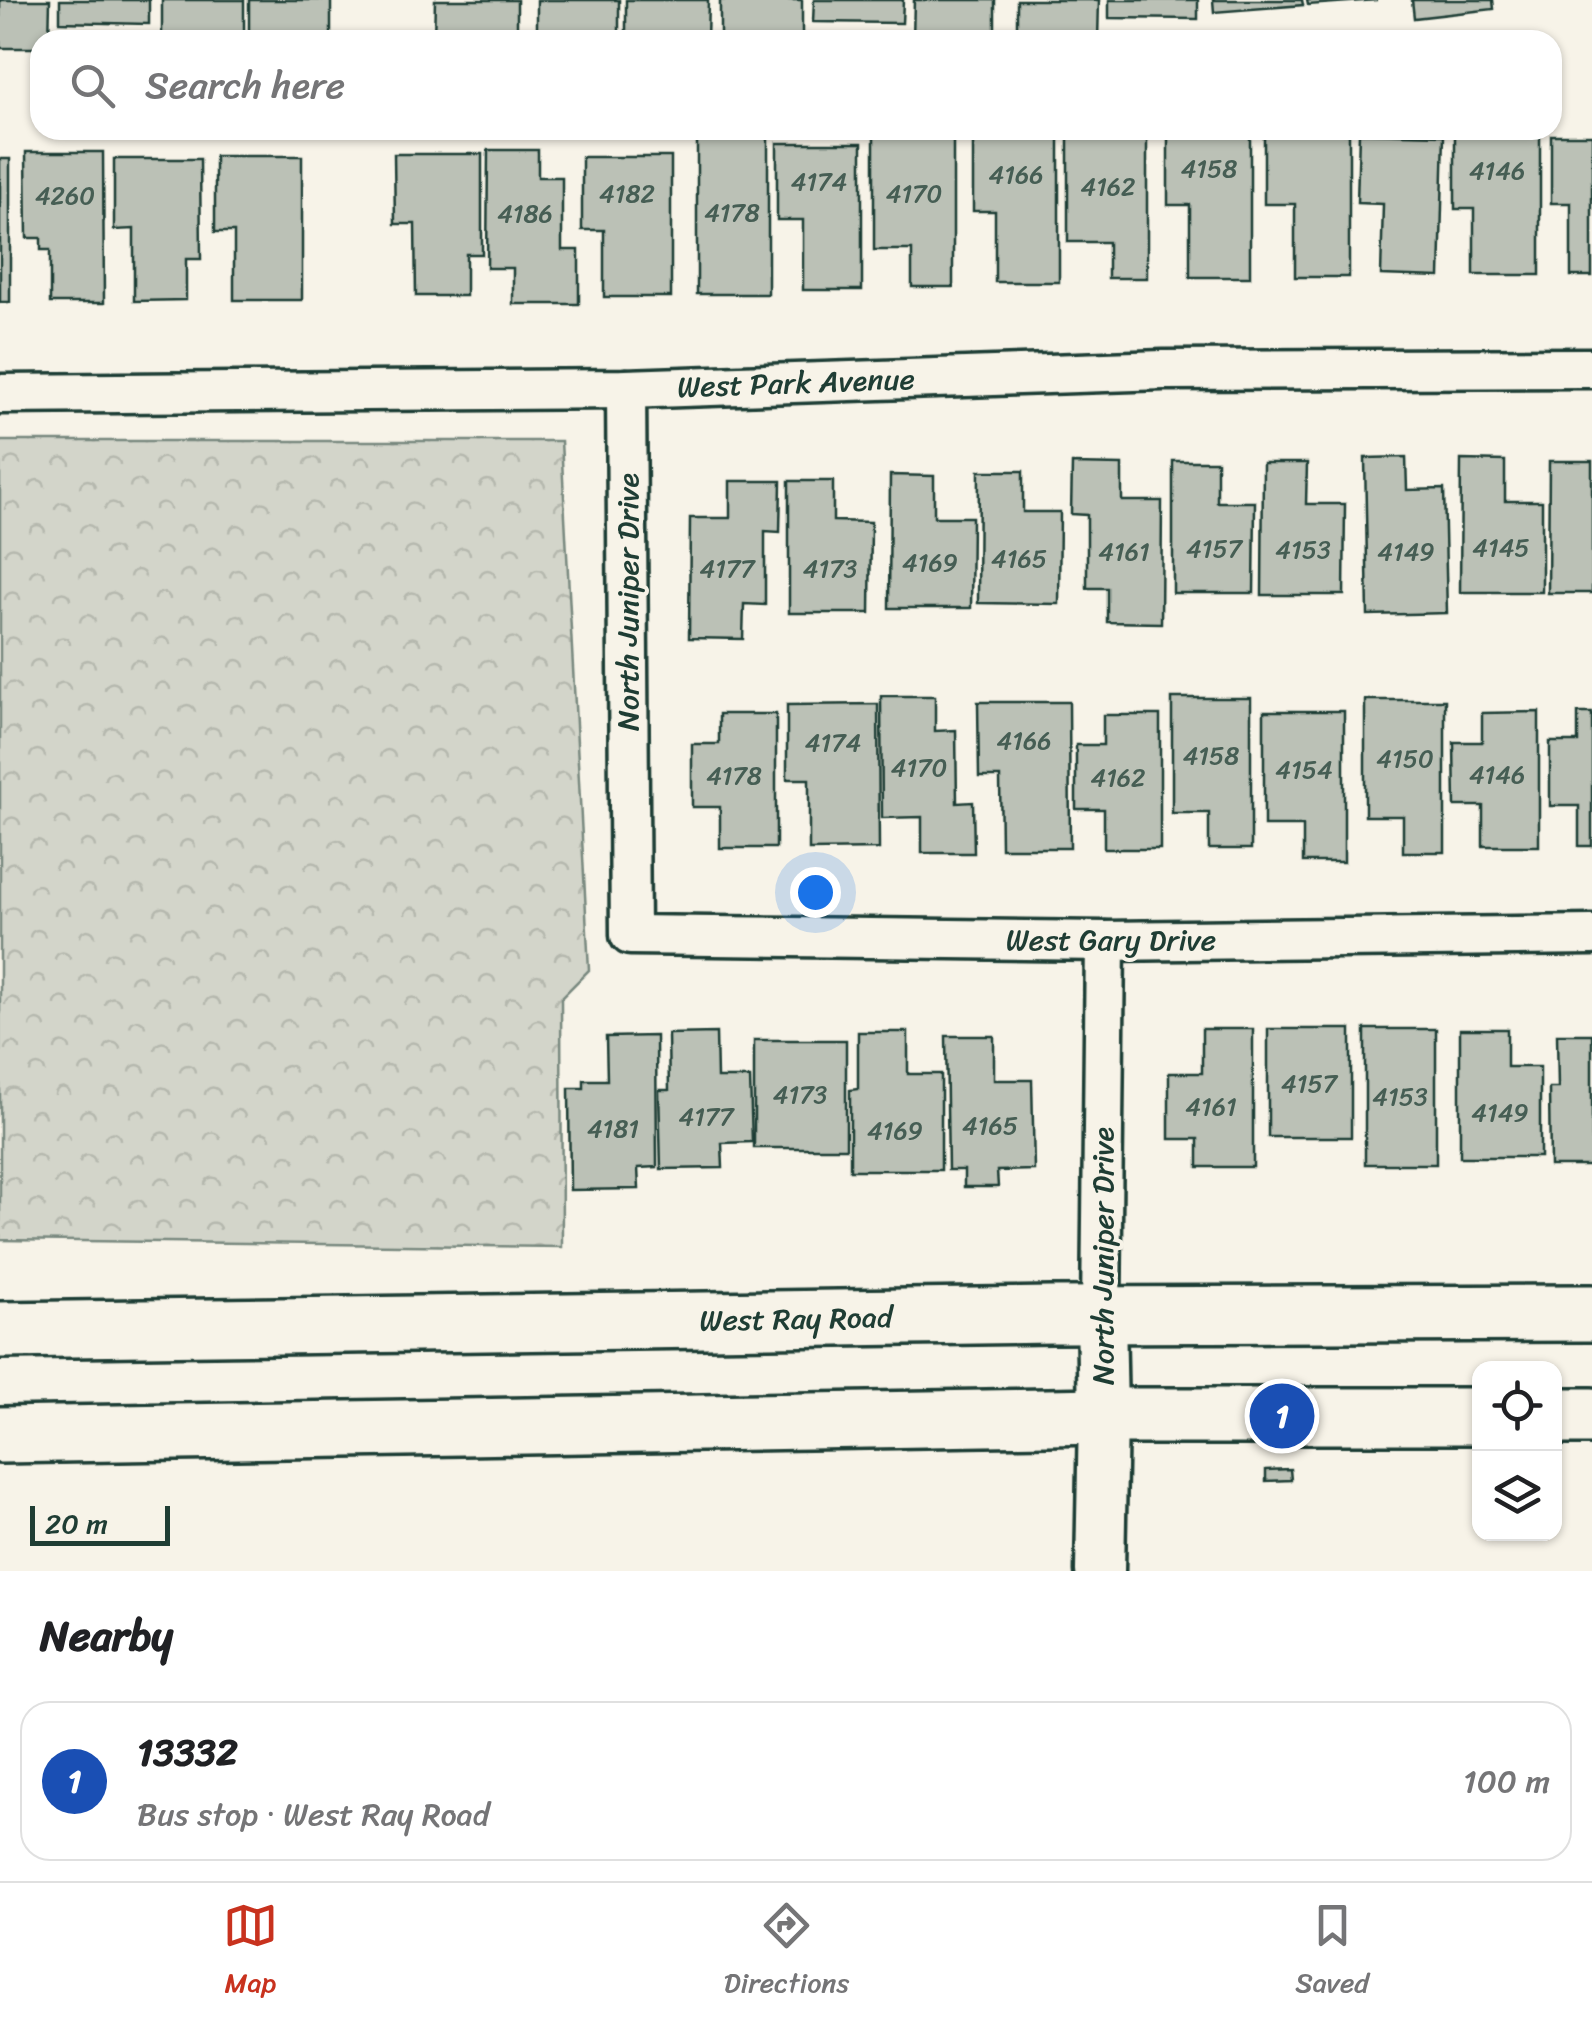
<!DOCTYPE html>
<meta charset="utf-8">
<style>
:root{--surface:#fff;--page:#f6f6f6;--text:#202124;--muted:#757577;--line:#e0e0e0;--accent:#c8321e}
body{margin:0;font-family:Sriracha,sans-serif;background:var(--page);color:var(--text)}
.controls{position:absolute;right:30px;bottom:30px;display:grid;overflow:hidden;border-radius:20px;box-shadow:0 2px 8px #0004}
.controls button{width:90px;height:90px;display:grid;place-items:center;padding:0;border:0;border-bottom:2px solid var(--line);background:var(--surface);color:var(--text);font:50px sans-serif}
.scale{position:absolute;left:30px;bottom:25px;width:140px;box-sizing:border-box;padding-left:10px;border:5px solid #1f3d34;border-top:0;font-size:28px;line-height:35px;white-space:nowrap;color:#1f3d34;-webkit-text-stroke:8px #f7f3e8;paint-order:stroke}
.you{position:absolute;left:815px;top:892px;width:35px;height:35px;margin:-25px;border:8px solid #fff;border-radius:50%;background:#1a73e8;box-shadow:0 0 0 15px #1a73e833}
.badge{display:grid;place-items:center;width:65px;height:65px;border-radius:50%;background:var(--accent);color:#fff;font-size:32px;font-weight:700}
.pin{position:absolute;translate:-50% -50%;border:5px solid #fff;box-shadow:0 2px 10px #0006}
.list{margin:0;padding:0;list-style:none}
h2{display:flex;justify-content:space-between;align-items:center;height:130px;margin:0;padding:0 40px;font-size:42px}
h2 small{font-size:32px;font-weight:400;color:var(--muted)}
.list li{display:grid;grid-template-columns:65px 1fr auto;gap:30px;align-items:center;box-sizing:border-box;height:160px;margin:0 20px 20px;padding:0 20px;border:2px solid var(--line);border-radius:30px}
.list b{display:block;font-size:38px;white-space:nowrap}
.list p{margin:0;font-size:32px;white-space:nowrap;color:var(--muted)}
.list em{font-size:32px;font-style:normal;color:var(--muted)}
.icon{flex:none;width:55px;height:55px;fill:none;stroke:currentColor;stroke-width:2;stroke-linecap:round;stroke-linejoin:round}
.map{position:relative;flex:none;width:1592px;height:1571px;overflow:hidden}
.search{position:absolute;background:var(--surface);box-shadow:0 2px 8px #0004;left:30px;right:30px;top:30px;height:110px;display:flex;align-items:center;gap:25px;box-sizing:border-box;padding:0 35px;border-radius:30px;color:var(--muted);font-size:38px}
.sheet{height:310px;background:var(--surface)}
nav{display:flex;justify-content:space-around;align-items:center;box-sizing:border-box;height:140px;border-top:2px solid var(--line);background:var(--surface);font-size:28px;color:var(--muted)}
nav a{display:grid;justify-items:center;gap:5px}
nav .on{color:var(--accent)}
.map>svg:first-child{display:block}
.park{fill:url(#park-crowns);stroke:#79897f;stroke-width:2.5}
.building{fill:#bbc1b6;stroke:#1f3d34;stroke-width:2.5}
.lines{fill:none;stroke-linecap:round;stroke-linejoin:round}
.minor-casing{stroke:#1f3d34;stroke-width:45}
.tertiary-casing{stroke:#1f3d34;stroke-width:55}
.primary-casing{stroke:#1f3d34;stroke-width:62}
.minor{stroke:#f7f3e8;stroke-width:38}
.tertiary{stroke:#f7f3e8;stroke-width:48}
.primary{stroke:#f7f3e8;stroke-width:55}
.labels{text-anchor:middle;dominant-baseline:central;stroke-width:8;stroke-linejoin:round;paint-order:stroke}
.number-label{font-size:25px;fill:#465e54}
.street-label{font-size:30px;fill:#1f3d34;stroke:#f7f3e8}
</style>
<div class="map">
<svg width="1592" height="1571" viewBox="0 0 1592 1571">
<defs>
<pattern id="park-crowns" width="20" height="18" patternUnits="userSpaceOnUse" patternTransform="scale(2.5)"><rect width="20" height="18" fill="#d3d5ca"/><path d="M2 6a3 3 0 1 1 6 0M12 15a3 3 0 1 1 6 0" fill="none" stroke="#b5b8ae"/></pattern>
</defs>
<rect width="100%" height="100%" fill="#f7f3e8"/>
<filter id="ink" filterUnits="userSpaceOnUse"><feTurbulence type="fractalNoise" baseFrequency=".01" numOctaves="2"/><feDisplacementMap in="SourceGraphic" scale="20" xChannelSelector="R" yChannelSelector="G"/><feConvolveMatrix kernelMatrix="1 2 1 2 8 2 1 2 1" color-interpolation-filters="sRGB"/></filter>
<g filter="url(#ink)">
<!-- park -->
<polygon class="park" points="0,441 561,441 589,970 561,998 562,1247 0,1240"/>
<!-- building -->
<g class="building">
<polygon points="0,0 50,0 49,40 40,40 40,48 0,48"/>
<polygon points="60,0 149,0 149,24 60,22"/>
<rect x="162" y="0" width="82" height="40"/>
<rect x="249" y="0" width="82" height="40"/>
<polygon points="435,0 517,0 517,40 434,40"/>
<rect x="537" y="0" width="82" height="40"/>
<polygon points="626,0 708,0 707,40 626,40"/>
<rect x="720" y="0" width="82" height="40"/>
<polygon points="814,0 903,0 902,23 813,22"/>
<polygon points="914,0 995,0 995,40 913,40"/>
<polygon points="1017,0 1099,0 1098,40 1017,40"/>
<polygon points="1109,0 1198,0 1198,19 1109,18"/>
<polygon points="1213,0 1302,0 1303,5 1214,12"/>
<polygon points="1307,0 1377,0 1308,5"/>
<polygon points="1412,0 1493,0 1494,9 1414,18"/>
<rect x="697" y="130" width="71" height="164"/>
<polygon points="1068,130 1147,130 1147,278 1108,278 1108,242 1068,242"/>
<polygon points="1168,131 1250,132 1250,277 1190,277 1190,205 1168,205"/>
<polygon points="1455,132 1540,132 1540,275 1474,275 1474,209 1455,209"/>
<polygon points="1264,133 1349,133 1349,277 1295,277 1295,204 1264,204"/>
<polygon points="1359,133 1444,135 1440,277 1381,275 1383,204 1357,203"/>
<polygon points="874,135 953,135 953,287 912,287 912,250 874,250"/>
<polygon points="1551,135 1592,135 1592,276 1571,276 1571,203 1551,203"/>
<polygon points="973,136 1059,136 1059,282 995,282 995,211 973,211"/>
<polygon points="777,143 862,143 862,290 803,290 803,220 777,220"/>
<polygon points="488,150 538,150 538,177 562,177 562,250 579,250 579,304 513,304 513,268 487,268"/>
<polygon points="26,152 103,152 104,303 50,303 50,250 41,250 41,238 27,238"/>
<polygon points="394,154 482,154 482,254 466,254 466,296 416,296 415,224 395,224"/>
<polygon points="215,156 302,156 302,300 234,300 234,232 215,232"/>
<polygon points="582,157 671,157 671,297 604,297 604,230 582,230"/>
<rect x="0" y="159" width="10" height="143"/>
<polygon points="114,159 200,159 201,259 186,259 186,300 134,301 134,229 114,230"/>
<polygon points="1406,457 1407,490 1444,489 1447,613 1368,615 1365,458"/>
<polygon points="1461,460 1505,461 1505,501 1542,501 1542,592 1460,592"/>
<polygon points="1173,461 1217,461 1217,502 1255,502 1254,593 1173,593"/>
<polygon points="1549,461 1592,461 1592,593 1548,593"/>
<polygon points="1263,463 1307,463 1306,504 1345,504 1344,595 1262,595"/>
<polygon points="1072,464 1122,465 1122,501 1162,501 1161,623 1107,622 1107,588 1087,588 1087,515 1071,514"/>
<polygon points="979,471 1023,471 1023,512 1060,512 1059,604 978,603"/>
<polygon points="890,475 934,476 934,517 972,517 971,608 889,608"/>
<polygon points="730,481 781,481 780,532 765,531 765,605 744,604 743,639 689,638 690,518 730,518"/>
<polygon points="789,481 833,481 833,521 871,522 870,613 789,613"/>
<polygon points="881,696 935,696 935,731 956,730 957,803 973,802 974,853 922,853 922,817 882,818"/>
<polygon points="1172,698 1251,698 1251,849 1209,849 1209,813 1172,813"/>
<polygon points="1365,700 1445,700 1445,852 1403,852 1403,816 1365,816"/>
<polygon points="978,702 1069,702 1070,848 1001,848 1000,777 979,777"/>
<polygon points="878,704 879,849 809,850 809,779 787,779 787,705"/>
<polygon points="1264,711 1344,711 1344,862 1303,862 1303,826 1264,826"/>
<polygon points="1539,712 1539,846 1483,846 1483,806 1455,806 1454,742 1482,742 1482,713"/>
<polygon points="1578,713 1592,713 1592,846 1579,846 1579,806 1550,806 1550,742 1578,742"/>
<polygon points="719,714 776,714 776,848 720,848 720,807 692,807 692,744 719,744"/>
<polygon points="1103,715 1160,715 1160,849 1104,849 1104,809 1076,809 1076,745 1103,745"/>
<polygon points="1202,1029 1253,1029 1253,1167 1198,1167 1198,1139 1169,1139 1169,1073 1202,1073"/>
<rect x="1268" y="1029" width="83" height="108"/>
<rect x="1365" y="1029" width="71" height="135"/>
<polygon points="1460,1029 1507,1029 1507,1067 1540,1067 1540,1157 1460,1157"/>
<polygon points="858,1032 908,1032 908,1074 941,1074 941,1170 850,1170 850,1090 858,1089"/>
<polygon points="716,1033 717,1078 750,1078 752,1142 722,1143 723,1168 661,1169 659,1090 669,1090 668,1034"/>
<polygon points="1557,1034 1592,1034 1592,1166 1550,1166 1549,1088 1558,1088"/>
<polygon points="656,1036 657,1167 638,1168 639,1189 570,1190 569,1088 584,1088 584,1080 607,1080 606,1037"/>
<polygon points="946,1036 994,1036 994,1080 1032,1080 1034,1170 997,1171 998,1187 964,1187 964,1170 948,1170"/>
<rect x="754" y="1040" width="92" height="108"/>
<polygon points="1290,1469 1291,1480 1266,1481 1266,1470"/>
</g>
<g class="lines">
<!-- minor casing -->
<g class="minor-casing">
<g id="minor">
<polyline points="626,389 630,935 1105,941 1592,935"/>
<polyline points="0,394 626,389 1163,370 1592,368"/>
<polyline points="1101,1315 1105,941"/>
</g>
</g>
<!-- tertiary casing -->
<g class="tertiary-casing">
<polyline id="tertiary" points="1100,1571 1103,1416 1101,1315"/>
</g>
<!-- primary casing -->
<g class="primary-casing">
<g id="primary">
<polyline points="0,1330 1052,1315 1592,1313"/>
<polyline points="1554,1416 1592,1416"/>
<polyline points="0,1435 1103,1416 1480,1416"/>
</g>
</g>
<!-- minor -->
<use href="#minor" class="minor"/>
<!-- tertiary -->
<use href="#tertiary" class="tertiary"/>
<!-- primary -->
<use href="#primary" class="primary"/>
</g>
</g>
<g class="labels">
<!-- number labels -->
<g class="number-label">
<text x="1209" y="168">4158</text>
<text x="1497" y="170">4146</text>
<text x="1016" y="174">4166</text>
<text x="819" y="181">4174</text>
<text x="1108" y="186">4162</text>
<text x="627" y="193">4182</text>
<text x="914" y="193">4170</text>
<text x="65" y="195">4260</text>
<text x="732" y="212">4178</text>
<text x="525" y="213">4186</text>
<text x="1501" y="547">4145</text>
<text x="1214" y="548">4157</text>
<text x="1303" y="549">4153</text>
<text x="1124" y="551">4161</text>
<text x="1406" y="551">4149</text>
<text x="1019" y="558">4165</text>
<text x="930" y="562">4169</text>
<text x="727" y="568">4177</text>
<text x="830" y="568">4173</text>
<text x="1024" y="740">4166</text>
<text x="833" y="742">4174</text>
<text x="1211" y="755">4158</text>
<text x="1405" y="758">4150</text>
<text x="919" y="767">4170</text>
<text x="1304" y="769">4154</text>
<text x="1497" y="774">4146</text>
<text x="734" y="775">4178</text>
<text x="1118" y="777">4162</text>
<text x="1309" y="1083">4157</text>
<text x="800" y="1094">4173</text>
<text x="1400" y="1096">4153</text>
<text x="1211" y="1106">4161</text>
<text x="1500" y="1112">4149</text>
<text x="706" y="1116">4177</text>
<text x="990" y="1125">4165</text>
<text x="613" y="1128">4181</text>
<text x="895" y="1130">4169</text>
</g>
<!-- street labels -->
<g class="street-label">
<text transform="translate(796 383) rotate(-2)">West Park Avenue</text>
<text transform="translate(628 602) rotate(-90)">North Juniper Drive</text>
<text x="1111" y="940">West Gary Drive</text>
<text transform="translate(1103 1256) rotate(-90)">North Juniper Drive</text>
<text transform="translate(796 1319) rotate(-1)">West Ray Road</text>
</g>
</g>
</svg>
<div class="controls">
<button><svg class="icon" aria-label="locate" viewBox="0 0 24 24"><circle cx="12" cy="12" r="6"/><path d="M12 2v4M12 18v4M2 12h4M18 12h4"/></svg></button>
<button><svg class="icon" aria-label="layers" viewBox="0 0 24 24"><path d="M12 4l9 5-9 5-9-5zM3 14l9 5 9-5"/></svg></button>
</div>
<div class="scale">20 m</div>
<div class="you"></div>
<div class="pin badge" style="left:1282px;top:1416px;background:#1a4fb4">1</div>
<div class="search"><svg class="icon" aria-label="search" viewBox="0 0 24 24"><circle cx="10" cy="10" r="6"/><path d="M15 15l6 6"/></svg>Search here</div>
</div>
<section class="sheet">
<h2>Nearby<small></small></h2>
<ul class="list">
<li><span class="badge" style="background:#1a4fb4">1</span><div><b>13332</b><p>Bus stop · West Ray Road</p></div><em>100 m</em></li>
</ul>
</section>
<nav>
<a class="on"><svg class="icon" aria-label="map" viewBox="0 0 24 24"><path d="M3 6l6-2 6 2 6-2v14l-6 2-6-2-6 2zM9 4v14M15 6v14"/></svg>Map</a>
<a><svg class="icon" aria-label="directions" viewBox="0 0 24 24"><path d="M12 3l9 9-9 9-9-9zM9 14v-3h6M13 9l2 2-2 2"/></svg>Directions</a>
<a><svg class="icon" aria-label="saved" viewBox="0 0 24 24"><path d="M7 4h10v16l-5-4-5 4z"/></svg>Saved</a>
</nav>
